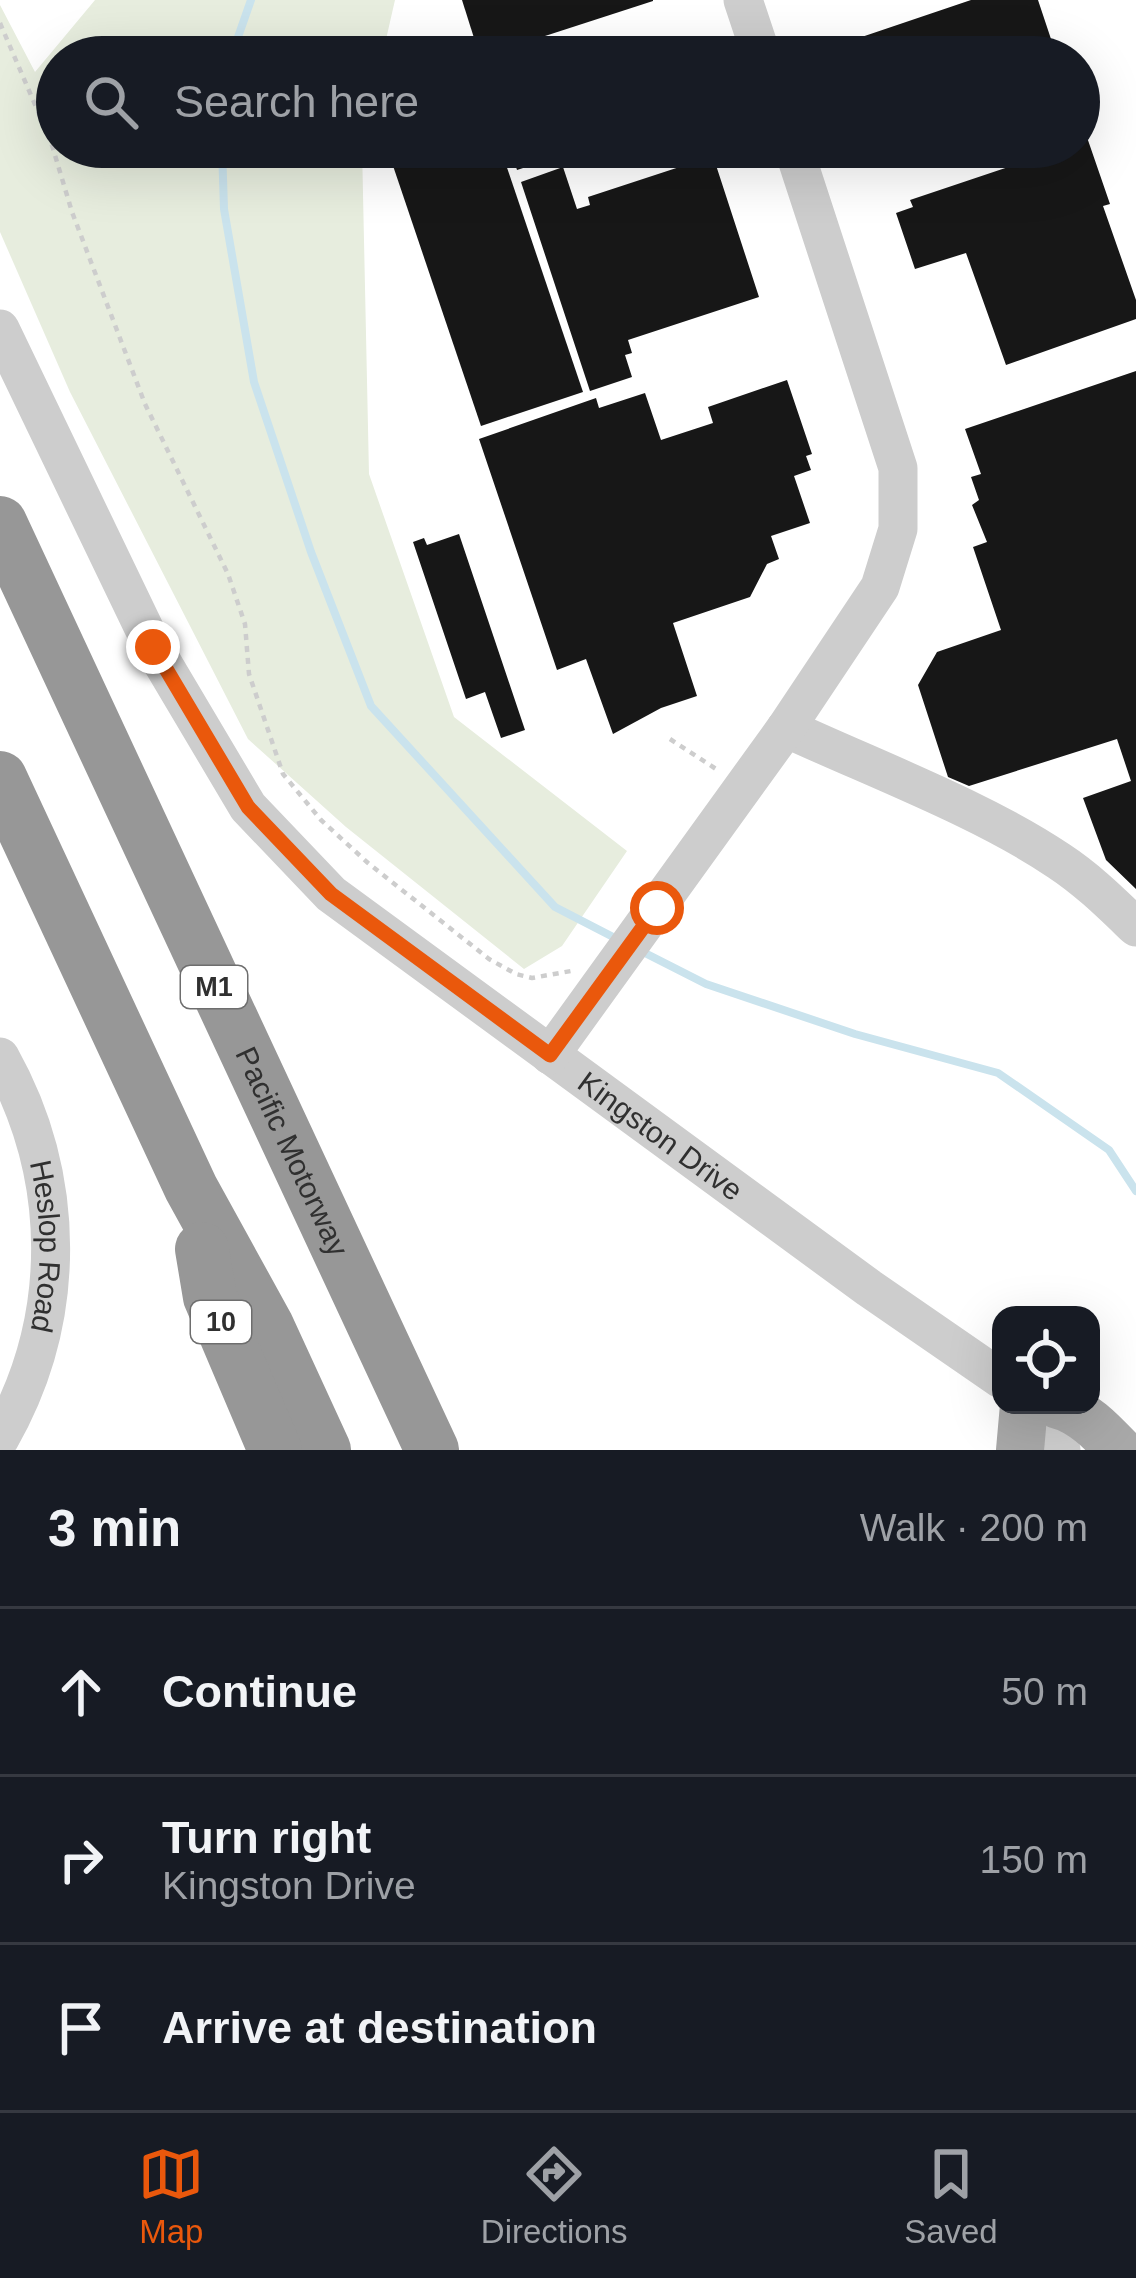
<!DOCTYPE html>
<meta charset="utf-8">
<style>
:root{--surface:#171b24;--page:#242831;--text:#f1f3f6;--muted:#9ea1a6;--line:#363941;--accent:#ea580c}
body{margin:0;font-family:Arial,sans-serif;background:var(--page);color:var(--text)}
.controls{position:absolute;right:36px;bottom:36px;display:grid;overflow:hidden;border-radius:24px;box-shadow:0 12px 48px #0002}
.controls button{width:108px;height:108px;display:grid;place-items:center;padding:0;border:0;border-bottom:3px solid var(--line);background:var(--surface);color:var(--text);font:60px sans-serif}
.stop{position:absolute;width:36px;height:36px;margin:-27px;border:9px solid #ea580c;border-radius:50%;background:#fff}
.stop.end{background:#ea580c;border-color:#fff;box-shadow:0 3px 12px #0008}
.list{margin:0;padding:0;list-style:none}
h2{display:flex;justify-content:space-between;align-items:center;height:156px;margin:0;padding:0 48px;font-size:51px}
h2 small{font-size:39px;font-weight:400;color:var(--muted)}
.list li{display:grid;grid-template-columns:78px 1fr auto;gap:36px;align-items:center;box-sizing:border-box;height:168px;padding:0 48px;border-top:3px solid var(--line)}
.list b{display:block;font-size:45px;white-space:nowrap}
.list p{margin:0;font-size:39px;white-space:nowrap;color:var(--muted)}
.list em{font-size:39px;font-style:normal;color:var(--muted)}
.icon{flex:none;width:66px;height:66px;fill:none;stroke:currentColor;stroke-width:2;stroke-linecap:round;stroke-linejoin:round}
.map{position:relative;flex:none;width:1136px;height:1450px;overflow:hidden}
.search{position:absolute;background:var(--surface);box-shadow:0 12px 48px #0002;left:36px;right:36px;top:36px;height:132px;display:flex;align-items:center;gap:30px;box-sizing:border-box;padding:0 42px;border-radius:66px;color:var(--muted);font-size:45px}
.sheet{height:660px;background:var(--surface)}
nav{display:flex;justify-content:space-around;align-items:center;box-sizing:border-box;height:168px;border-top:3px solid var(--line);background:var(--surface);font-size:33px;color:var(--muted)}
nav a{display:grid;justify-items:center;gap:6px}
nav .on{color:var(--accent)}
.map>svg:first-child{display:block}
.green{fill:#e7edde}
.lines{fill:none;stroke-linecap:round;stroke-linejoin:round}
.stream{stroke:#cae3ed;stroke-width:8}
.building{fill:#171717}
.path{stroke:#cdcdcd;stroke-width:4.5;stroke-dasharray:6 6;stroke-linecap:butt}
.minor{stroke:#cdcdcd;stroke-width:39}
.major{stroke:#a8a8a8;stroke-width:48}
.highway{stroke:#979797;stroke-width:54}
.route{stroke:#ea580c;stroke-width:15}
.labels{text-anchor:middle;dominant-baseline:central;stroke-width:12;stroke-linejoin:round;paint-order:stroke}
.shield{fill:#fff;stroke:#6e6e6e;stroke-width:3}
.shield-label{font-size:27px;font-weight:bold;fill:#303030}
.street-label{font-size:30px;fill:#303030;stroke:#fff}
</style>
<div class="map">
<svg width="1136" height="1450" viewBox="0 0 1136 1450">
<rect width="100%" height="100%" fill="#fff"/>
<!-- green -->
<polygon class="green" points="95,0 395,0 382,57 57,57 57,147 362,147 369,474 454,717 627,851 562,946 524,969 346,827 248,739 70,392 0,232 0,5 35,72"/>
<g class="lines">
<!-- stream -->
<g class="stream">
<polyline points="231,57 251,0"/>
<polyline points="222,147 224,209 254,382 311,552 371,706 555,907 617,939"/>
<polyline points="641,951 706,984 855,1034 998,1073 1109,1150 1136,1191"/>
</g>
</g>
<!-- building -->
<g class="building">
<polygon points="462,0 653,0 653,1 480,57"/>
<polygon points="971,0 1038,0 1057,57 1024,57 1019,41 972,57 843,57 838,45"/>
<polygon points="1080,117 1110,204 1103,206 1136,300 1136,319 1006,365 966,253 915,269 896,213 913,207 910,200 1059,150 1058,147 1079,147"/>
<polygon points="391,147 500,147 583,392 481,426 387,148"/>
<polygon points="510,147 583,147 584,148 517,170"/>
<polygon points="713,156 759,297 628,340 632,353 625,355 632,377 590,391 521,182 563,167 577,209 590,205 588,197"/>
<polygon points="1136,371 1136,889 1106,860 1083,798 1131,781 1117,739 969,786 948,777 918,685 937,652 1001,630 973,547 987,542 972,505 979,500 971,477 981,474 965,429"/>
<polygon points="787,380 812,454 806,456 811,470 794,476 810,523 771,536 779,559 767,564 750,597 673,623 697,696 661,708 613,734 586,659 557,670 479,439 596,398 599,408 645,393 661,440 713,423 708,407"/>
<polygon points="459,534 525,730 501,738 485,692 466,699 413,542 424,538 427,545"/>
</g>
<g class="lines">
<!-- path -->
<g class="path">
<polyline points="0,23 51,142 72,212 145,404 228,574 245,624 249,674 283,774 321,820 368,863 489,959 516,974 532,978 571,971"/>
<polyline points="670,739 716,769 714,772"/>
</g>
<!-- minor -->
<g class="minor">
<polyline points="743,0 762,57"/>
<path id="s1" d="M0,329L153,647L248,807L331,894L869,1288L1001,1379"/>
<path d="M786,728C872,768 982,809 1059,861C1088,880 1112,904 1136,927"/>
<polyline points="550,1055 786,728 880,587 898,529 898,468 793,147"/>
<path id="s2" d="M0,1057C67,1177 68,1319 0,1438"/>
<polyline points="1031,1405 1061,1450"/>
</g>
<!-- major -->
<g class="major">
<path d="M1058,1405C1082,1411 1102,1432 1119,1450"/>
<polyline points="1020,1450 1024,1405"/>
</g>
<!-- highway -->
<g class="highway">
<path id="s3" d="M0,523L432,1450"/>
<polyline points="0,778 191,1188 267,1326 324,1450"/>
<polyline points="202,1249 210,1297 275,1450"/>
</g>
</g>
<g class="lines">
<!-- route -->
<polyline class="route" points="153,647 248,807 331,894 550,1055 657,908"/>
</g>
<g class="labels">
<!-- shield labels -->
<g class="shield">
<rect x="181" y="966" width="66" height="42" rx="9"/>
<rect x="191" y="1301" width="60" height="42" rx="9"/>
</g>
<g class="shield-label">
<text x="214" y="987">M1</text>
<text x="221" y="1322">10</text>
</g>
<!-- street labels -->
<g class="street-label">
<text stroke="none"><textPath href="#s1" startOffset="1068">Kingston Drive</textPath></text>
<text stroke="none"><textPath href="#s3" startOffset="693">Pacific Motorway</textPath></text>
<text stroke="none"><textPath href="#s2" startOffset="198">Heslop Road</textPath></text>
</g>
</g>
</svg>
<div class="controls">
<button><svg class="icon" aria-label="locate" viewBox="0 0 24 24"><circle cx="12" cy="12" r="6"/><path d="M12 2v4M12 18v4M2 12h4M18 12h4"/></svg></button>
</div>
<div class="stop" style="left:657px;top:908px"></div>
<div class="stop end" style="left:153px;top:647px"></div>
<div class="search"><svg class="icon" aria-label="search" viewBox="0 0 24 24"><circle cx="10" cy="10" r="6"/><path d="M15 15l6 6"/></svg>Search here</div>
</div>
<section class="sheet">
<h2>3 min<small>Walk · 200 m</small></h2>
<ul class="list">
<li><svg class="icon" aria-label="ahead" viewBox="0 0 24 24"><path d="M12 20V5M6 11l6-6 6 6"/></svg><div><b>Continue</b></div><em>50 m</em></li>
<li><svg class="icon" aria-label="right" viewBox="0 0 24 24"><path d="M7 20v-9h11M14 6l5 5-5 5"/></svg><div><b>Turn right</b><p>Kingston Drive</p></div><em>150 m</em></li>
<li><svg class="icon" aria-label="arrive" viewBox="0 0 24 24"><path d="M6 21V4h12l-3 4 3 4H6"/></svg><div><b>Arrive at destination</b></div></li>
</ul>
</section>
<nav>
<a class="on"><svg class="icon" aria-label="map" viewBox="0 0 24 24"><path d="M3 6l6-2 6 2 6-2v14l-6 2-6-2-6 2zM9 4v14M15 6v14"/></svg>Map</a>
<a><svg class="icon" aria-label="directions" viewBox="0 0 24 24"><path d="M12 3l9 9-9 9-9-9zM9 14v-3h6M13 9l2 2-2 2"/></svg>Directions</a>
<a><svg class="icon" aria-label="saved" viewBox="0 0 24 24"><path d="M7 4h10v16l-5-4-5 4z"/></svg>Saved</a>
</nav>
